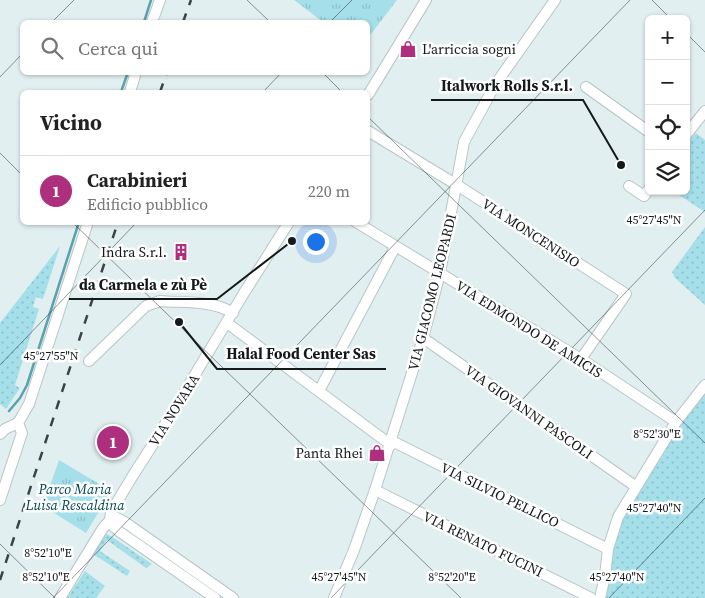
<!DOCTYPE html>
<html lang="it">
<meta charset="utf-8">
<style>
:root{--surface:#fff;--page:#f2f2f2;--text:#222;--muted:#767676;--line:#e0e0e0;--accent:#ae2f7e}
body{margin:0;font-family:"Source Serif 4",serif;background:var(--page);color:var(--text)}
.controls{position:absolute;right:15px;top:15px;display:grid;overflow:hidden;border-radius:8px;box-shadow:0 1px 4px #0004}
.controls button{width:45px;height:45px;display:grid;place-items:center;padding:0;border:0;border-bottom:1px solid var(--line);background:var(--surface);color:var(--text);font:25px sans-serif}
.you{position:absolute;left:315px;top:241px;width:18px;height:18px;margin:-12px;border:4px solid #fff;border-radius:50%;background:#1a73e8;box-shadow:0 0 0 8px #1a73e833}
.badge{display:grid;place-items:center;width:32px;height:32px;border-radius:50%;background:var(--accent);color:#fff;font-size:16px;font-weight:700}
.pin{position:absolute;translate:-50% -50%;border:2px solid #fff;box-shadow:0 1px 5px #0006}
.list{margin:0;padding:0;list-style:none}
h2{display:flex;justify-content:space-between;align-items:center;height:65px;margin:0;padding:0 20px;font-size:21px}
h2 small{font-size:16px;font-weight:400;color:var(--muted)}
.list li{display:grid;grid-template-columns:32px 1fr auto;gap:15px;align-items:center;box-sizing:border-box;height:70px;padding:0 20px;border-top:1px solid var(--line)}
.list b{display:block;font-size:19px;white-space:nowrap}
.list p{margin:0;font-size:16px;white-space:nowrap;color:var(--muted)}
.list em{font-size:16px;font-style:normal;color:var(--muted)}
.icon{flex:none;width:28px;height:28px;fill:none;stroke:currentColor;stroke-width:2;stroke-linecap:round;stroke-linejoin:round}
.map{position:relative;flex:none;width:705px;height:598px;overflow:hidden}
.search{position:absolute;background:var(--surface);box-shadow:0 1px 4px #0004;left:20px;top:20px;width:350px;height:55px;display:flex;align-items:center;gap:12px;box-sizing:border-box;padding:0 18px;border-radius:8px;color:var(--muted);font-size:19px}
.panel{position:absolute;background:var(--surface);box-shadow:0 1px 4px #0004;left:20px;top:90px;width:350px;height:135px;border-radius:8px}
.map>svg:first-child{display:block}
.grass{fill:url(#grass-dots)}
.park{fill:url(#park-tufts)}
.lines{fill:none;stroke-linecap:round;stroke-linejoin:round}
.stream{stroke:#59a2ae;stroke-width:2.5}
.minor-casing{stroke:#b9c5c7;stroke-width:12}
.minor{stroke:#fff;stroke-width:10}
.rail{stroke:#3c4344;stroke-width:2.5;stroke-dasharray:9 9;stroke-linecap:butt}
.ticks{fill:none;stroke:#14191a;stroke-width:1;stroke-opacity:0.45}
.labels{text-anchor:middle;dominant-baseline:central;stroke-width:5;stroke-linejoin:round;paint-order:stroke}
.poi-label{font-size:14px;fill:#14191a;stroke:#fff;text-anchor:end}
.street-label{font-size:14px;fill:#14191a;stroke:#fff}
.park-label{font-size:14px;font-style:italic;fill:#00464f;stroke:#fff}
.ticks-label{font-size:12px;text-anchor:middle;fill:#14191a;stroke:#fff;stroke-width:5;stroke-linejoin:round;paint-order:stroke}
.leader{fill:none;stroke:#14191a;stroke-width:2}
.callout-dot{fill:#14191a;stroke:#fff;stroke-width:2}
.callout-label{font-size:15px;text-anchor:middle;font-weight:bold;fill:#14191a;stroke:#fff;stroke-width:5;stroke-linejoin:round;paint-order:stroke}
</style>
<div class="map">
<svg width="705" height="598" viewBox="0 0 705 598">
<defs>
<pattern id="grass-dots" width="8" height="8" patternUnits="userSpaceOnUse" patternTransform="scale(1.25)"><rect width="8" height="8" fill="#a5dfe9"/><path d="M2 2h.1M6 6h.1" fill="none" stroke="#8dbfc7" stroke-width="1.8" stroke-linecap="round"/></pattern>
<pattern id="park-tufts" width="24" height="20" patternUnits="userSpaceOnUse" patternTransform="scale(1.25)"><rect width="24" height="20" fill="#a5dfe9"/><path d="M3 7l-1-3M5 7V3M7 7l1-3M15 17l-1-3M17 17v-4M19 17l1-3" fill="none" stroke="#8dbfc7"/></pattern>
</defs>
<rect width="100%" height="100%" fill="#e2eff1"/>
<!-- grass -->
<g class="grass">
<polygon points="696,133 705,140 705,212 673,191 686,191 686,145"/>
<polygon points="705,227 705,305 674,277 674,275 672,272"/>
<polygon points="60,246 43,299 36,297 33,307 39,309 15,385 20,388 6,409 0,404 0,323"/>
<polygon points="705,391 705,598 605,598 610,556 623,513 676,427"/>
<polygon points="106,534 111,536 152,564 146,568 107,540 100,551 130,571 127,576 93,554"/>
<polygon points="85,571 105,586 96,598 67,598"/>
</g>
<!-- park -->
<g class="park">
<polygon points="294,0 397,0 368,38 368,22 323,22"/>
<polygon points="59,460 106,488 104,492 109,495 86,533 43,506"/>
</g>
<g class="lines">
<!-- stream -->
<g class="stream">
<polyline points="144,22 151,0"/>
<polyline points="121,92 128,72"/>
<polyline points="9,411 20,398 27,385 79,222"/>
</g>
<!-- minor casing -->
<g class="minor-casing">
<g id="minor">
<polyline points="152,22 160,0"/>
<polyline points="586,87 649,132"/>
<polyline points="130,92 136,72"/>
<polyline points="368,95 426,0"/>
<polyline points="368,131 457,185 626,294 581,359"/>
<polyline points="686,135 705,111"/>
<polyline points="629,186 644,196 649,189"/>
<polyline points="356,222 581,359 676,422"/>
<polyline points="227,323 391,445"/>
<polyline points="423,338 635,486"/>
<path d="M89,361L146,306L160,301C183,303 213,300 233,313"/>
<polyline points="319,391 395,247"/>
<polyline points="18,423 29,404 88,222"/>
<polyline points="0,434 5,429 18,423"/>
<polyline points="392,441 608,549"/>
<polyline points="375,490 591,598"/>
<polyline points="0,500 22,433 18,423"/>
<polyline points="111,515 126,523 233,598"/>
<polyline points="110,520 113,526 120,532 215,598"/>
<polyline points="60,598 103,528 110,520 111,512 132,477 155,441 244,293 289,222"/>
<polyline points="334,598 354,550 375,490 423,338 440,273 464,142 495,85 555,0"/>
<polyline points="600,598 605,576 608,549 618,517 676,422 705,385"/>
</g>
</g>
<!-- minor -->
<use href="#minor" class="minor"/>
<!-- rail -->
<g class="rail">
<polyline points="183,22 191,0"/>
<polyline points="160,92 167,72"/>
<polyline points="0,580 118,222"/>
</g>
</g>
<!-- ticks -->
<path class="ticks" d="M247,0L270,22M652,0L671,19M52,22L74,0M330,22L352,0M686,33L705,52M322,72L342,92M0,77L22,54M263,92L282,72M368,117L705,443M0,153L22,175M72,222L461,598M0,365L137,222M0,544L55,598M53,598L630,0M331,598L705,210M609,598L705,498"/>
<!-- icons -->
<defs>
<g id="shop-bare" transform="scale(1.35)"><path d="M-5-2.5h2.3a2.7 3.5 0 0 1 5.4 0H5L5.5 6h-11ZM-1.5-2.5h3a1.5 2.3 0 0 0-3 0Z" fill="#ae2f7e" stroke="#fff" stroke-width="2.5" paint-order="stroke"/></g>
<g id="building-bare" transform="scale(1.35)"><path d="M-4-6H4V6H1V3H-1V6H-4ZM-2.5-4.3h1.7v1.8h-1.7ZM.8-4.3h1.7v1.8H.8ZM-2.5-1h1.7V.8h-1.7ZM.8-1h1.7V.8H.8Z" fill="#ae2f7e" stroke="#fff" stroke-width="2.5" paint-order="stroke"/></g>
</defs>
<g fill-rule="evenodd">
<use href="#shop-bare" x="408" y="49"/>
<use href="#building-bare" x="181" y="252"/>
<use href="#shop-bare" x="377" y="453"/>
</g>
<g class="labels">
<!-- poi labels -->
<g class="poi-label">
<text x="422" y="49" text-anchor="start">L'arriccia sogni</text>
<text x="167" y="252">Indra S.r.l.</text>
<text x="363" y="453">Panta Rhei</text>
</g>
<!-- street labels -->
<g class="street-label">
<text transform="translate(531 233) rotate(33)">VIA MONCENISIO</text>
<text transform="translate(432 292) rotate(-76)">VIA GIACOMO LEOPARDI</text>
<text transform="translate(529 329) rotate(32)">VIA EDMONDO DE AMICIS</text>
<text transform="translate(174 410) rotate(-58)">VIA NOVARA</text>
<text transform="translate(529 412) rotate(35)">VIA GIOVANNI PASCOLI</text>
<text transform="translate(500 495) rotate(26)">VIA SILVIO PELLICO</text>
<text transform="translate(483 544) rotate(26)">VIA RENATO FUCINI</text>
</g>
<!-- park labels -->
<g class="park-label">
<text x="75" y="489">Parco Maria<tspan x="75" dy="16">Luisa Rescaldina</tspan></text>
</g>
</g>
<g class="ticks-label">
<text x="654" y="224">45°27'45"N</text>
<text x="51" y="360">45°27'55"N</text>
<text x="657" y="438">8°52'30"E</text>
<text x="654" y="512">45°27'40"N</text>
<text x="48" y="557">8°52'10"E</text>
<text x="339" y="581">45°27'45"N</text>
<text x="617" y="581">45°27'40"N</text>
<text x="46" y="581">8°52'10"E</text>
<text x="452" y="581">8°52'20"E</text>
</g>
<!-- callouts -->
<path class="leader" d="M621 165L583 100H431M292 241L217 299H69M179 322L217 369H386"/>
<g class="callout-dot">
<circle cx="621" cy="165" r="5"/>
<circle cx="292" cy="241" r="5"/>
<circle cx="179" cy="322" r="5"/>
</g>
<g class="callout-label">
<text x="507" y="91">Italwork Rolls S.r.l.</text>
<text x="143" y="290">da Carmela e zù Pè</text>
<text x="301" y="359">Halal Food Center Sas</text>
</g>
</svg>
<div class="controls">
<button>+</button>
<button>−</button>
<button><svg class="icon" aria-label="locate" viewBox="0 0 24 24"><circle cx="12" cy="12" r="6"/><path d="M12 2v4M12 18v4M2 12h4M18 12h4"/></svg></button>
<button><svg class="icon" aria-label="layers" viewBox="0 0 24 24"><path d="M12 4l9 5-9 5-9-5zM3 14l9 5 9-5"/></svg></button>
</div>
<div class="you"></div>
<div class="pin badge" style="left:113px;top:442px">1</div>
<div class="search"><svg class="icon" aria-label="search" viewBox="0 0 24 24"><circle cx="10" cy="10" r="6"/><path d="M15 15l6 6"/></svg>Cerca qui</div>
<section class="panel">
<h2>Vicino<small></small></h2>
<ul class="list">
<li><span class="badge">1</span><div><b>Carabinieri</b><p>Edificio pubblico</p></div><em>220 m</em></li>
</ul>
</section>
</div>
